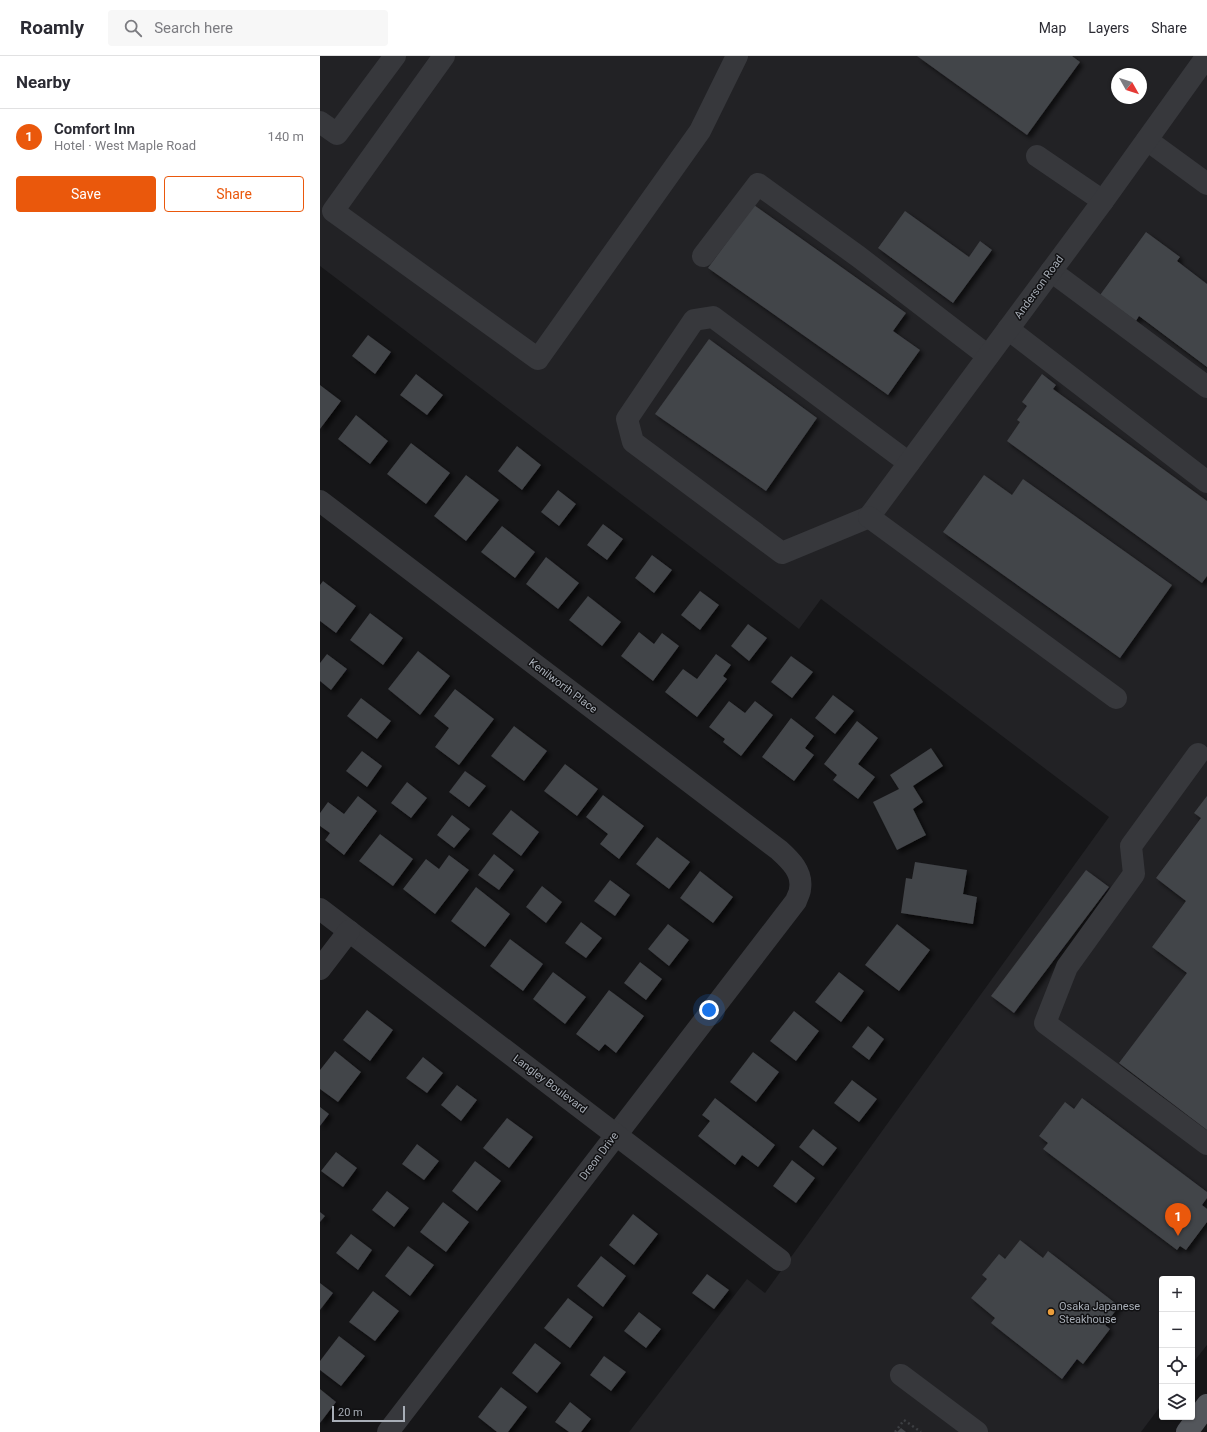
<!DOCTYPE html>
<meta charset="utf-8">
<style>
:root{--surface:#fff;--page:#f7f7f7;--text:#2b2b33;--muted:#7c7c81;--line:#e1e1e2;--accent:#ea580c}
body{margin:0;font-family:Roboto,sans-serif;background:var(--page);color:var(--text)}
.controls{position:absolute;right:12px;bottom:12px;display:grid;overflow:hidden;border-radius:4px;box-shadow:0 1px 3px #0004}
.controls button{width:36px;height:36px;display:grid;place-items:center;padding:0;border:0;border-bottom:1px solid var(--line);background:var(--surface);color:var(--text);font:20px sans-serif}
.compass{position:absolute;left:791px;top:12px;width:36px;height:36px;border-radius:50%;background:var(--surface);box-shadow:0 1px 3px #0004;rotate:129deg}
.scale{position:absolute;left:12px;bottom:10px;width:73px;box-sizing:border-box;padding-left:4px;border:2px solid #a8aeb7;border-top:0;font-size:11px;line-height:14px;white-space:nowrap;color:#a8aeb7;-webkit-text-stroke:3px #111113;paint-order:stroke}
.you{position:absolute;left:389px;top:954px;width:14px;height:14px;margin:-10px;border:3px solid #fff;border-radius:50%;background:#1a73e8;box-shadow:0 0 0 6px #1a73e833}
.badge{display:grid;place-items:center;width:26px;height:26px;border-radius:50%;background:var(--accent);color:#fff;font-size:13px;font-weight:700}
.pin{position:absolute;translate:-50% -33px;filter:drop-shadow(0 1px 2px #0008)}
.pin::after{content:'';position:absolute;top:21px;width:14px;height:12px;background:inherit;clip-path:polygon(0 0,100% 0,50% 100%)}
.list{margin:0;padding:0;list-style:none}
h2{display:flex;justify-content:space-between;align-items:center;height:52px;margin:0;padding:0 16px;font-size:17px}
h2 small{font-size:13px;font-weight:400;color:var(--muted)}
.list li{display:grid;grid-template-columns:26px 1fr auto;gap:12px;align-items:center;box-sizing:border-box;height:56px;padding:0 16px;border-top:1px solid var(--line)}
.list b{display:block;font-size:15px;white-space:nowrap}
.list p{margin:0;font-size:13px;white-space:nowrap;color:var(--muted)}
.list em{font-size:13px;font-style:normal;color:var(--muted)}
.actions{display:flex;gap:8px;padding:12px 16px}
.actions a{flex:1;padding:9px 0;border:1px solid var(--accent);border-radius:4px;text-align:center;font-size:14px;color:var(--accent)}
.actions .main{background:var(--accent);color:#fff}
.icon{flex:none;width:22px;height:22px;fill:none;stroke:currentColor;stroke-width:2;stroke-linecap:round;stroke-linejoin:round}
.map{position:relative;flex:none;width:887px;height:1376px;overflow:hidden}
header{display:flex;align-items:center;gap:24px;box-sizing:border-box;height:56px;padding:0 20px;background:var(--surface);border-bottom:1px solid var(--line)}
header strong{font-size:19px}
nav{display:flex;gap:22px;margin-inline-start:auto;font-size:14px}
.search{width:280px;height:36px;background:var(--page);display:flex;align-items:center;gap:10px;box-sizing:border-box;padding:0 14px;border-radius:4px;color:var(--muted);font-size:15px}
main{display:flex}
aside{flex:1;background:var(--surface)}
.map>svg:first-child{display:block}
.built{fill:#222225;fill-rule:evenodd}
.building{fill:#424448;filter:url(#shadow)}
.lines{fill:none;stroke-linecap:round;stroke-linejoin:round}
.path{stroke:#3d3f43;stroke-width:2.5;stroke-dasharray:2 3;stroke-linecap:butt}
.minor{stroke:#37383c;stroke-width:22}
.major{stroke:#53565b;stroke-width:22}
.poi-dot{fill:#eb9e3b;stroke:#111113;stroke-width:1.5}
.labels{text-anchor:middle;dominant-baseline:central;stroke-width:3;stroke-linejoin:round;paint-order:stroke}
.street-label{font-size:11px;fill:#a8aeb7;stroke:#111113}
.poi-label{font-size:11px;fill:#a8aeb7;stroke:#111113;text-anchor:start}
</style>
<header>
<strong>Roamly</strong>
<div class="search"><svg class="icon" aria-label="search" viewBox="0 0 24 24"><circle cx="10" cy="10" r="6"/><path d="M15 15l6 6"/></svg>Search here</div>
<nav><a>Map</a><a>Layers</a><a>Share</a></nav>
</header>
<main>
<aside>
<h2>Nearby<small></small></h2>
<ul class="list">
<li><span class="badge">1</span><div><b>Comfort Inn</b><p>Hotel · West Maple Road</p></div><em>140 m</em></li>
</ul>
<div class="actions"><a class="main">Save</a><a>Share</a></div>
</aside>
<div class="map">
<svg width="887" height="1376" viewBox="0 0 887 1376">
<defs>
<filter id="shadow"><feDropShadow dx="3.5" dy="3.5" stdDeviation="2" flood-color="#0009"/></filter>
</defs>
<rect width="100%" height="100%" fill="#161618"/>
<!-- built -->
<path class="built" d="M0,0H887V1289L872,1308V1223H842V1348L821,1376H309L427,1223L445,1237L789,761L501,543L479,573L0,210ZM797,18H821V42H797Z"/>
<!-- building -->
<g class="building">
<polygon points="597,0 752,0 760,6 707,79"/>
<polygon points="434,149 586,257 573,275 600,294 568,339 388,212"/>
<polygon points="585,155 649,201 660,185 672,194 633,247 558,192"/>
<polygon points="826,176 860,201 857,205 887,228 887,311 819,260 816,265 780,239"/>
<polygon points="48,279 71,296 55,318 32,300"/>
<polygon points="389,283 497,362 446,435 335,358"/>
<polygon points="96,318 123,339 107,359 80,339"/>
<polygon points="722,318 736,329 733,333 887,445 887,520 882,527 687,385 700,366 697,364 707,350 702,346"/>
<polygon points="0,329 21,345 0,373"/>
<polygon points="36,359 68,385 50,408 18,383"/>
<polygon points="91,387 130,417 106,448 67,418"/>
<polygon points="197,390 221,409 202,434 178,415"/>
<polygon points="146,419 179,444 146,485 114,460"/>
<polygon points="664,419 692,439 703,423 852,529 800,602 623,476"/>
<polygon points="238,434 256,448 239,470 221,456"/>
<polygon points="283,468 303,483 287,504 267,489"/>
<polygon points="182,470 215,496 195,522 161,496"/>
<polygon points="332,499 352,514 334,537 315,522"/>
<polygon points="226,501 259,527 238,553 206,528"/>
<polygon points="3,525 36,550 16,577 0,565 0,529"/>
<polygon points="380,535 399,549 380,574 361,559"/>
<polygon points="268,540 301,566 282,590 249,564"/>
<polygon points="50,557 83,582 63,609 30,584"/>
<polygon points="428,568 447,582 429,605 411,590"/>
<polygon points="319,576 334,588 342,577 359,590 333,625 301,600"/>
<polygon points="98,595 130,620 100,659 68,633"/>
<polygon points="7,598 27,613 11,634 0,625 0,607"/>
<polygon points="396,598 411,609 403,620 407,623 377,661 345,636 363,613 377,623"/>
<polygon points="471,600 493,616 472,642 451,626"/>
<polygon points="135,633 174,663 139,709 115,691 129,672 114,660"/>
<polygon points="513,639 534,655 515,678 495,662"/>
<polygon points="41,642 71,665 57,683 27,660"/>
<polygon points="409,645 425,657 435,645 453,659 421,700 403,686 405,683 389,671"/>
<polygon points="471,662 494,680 485,692 494,699 474,725 442,701"/>
<polygon points="537,665 558,682 538,708 555,721 538,743 513,724 517,719 504,708"/>
<polygon points="194,670 227,695 204,725 171,700"/>
<polygon points="611,692 623,710 593,730 603,746 593,753 606,779 577,794 553,746 579,733 570,719"/>
<polygon points="42,695 62,710 47,731 26,715"/>
<polygon points="245,708 278,733 257,760 224,735"/>
<polygon points="145,715 166,730 149,751 129,736"/>
<polygon points="87,726 107,742 91,762 71,747"/>
<polygon points="283,739 324,770 299,803 280,788 288,778 266,761"/>
<polygon points="38,740 57,755 24,799 5,784 10,777 0,770 0,757 8,746 24,758"/>
<polygon points="887,740 887,1074 799,1007 867,917 832,891 866,845 836,822 881,762 874,757"/>
<polygon points="191,754 219,776 201,800 172,778"/>
<polygon points="132,759 150,773 134,792 117,779"/>
<polygon points="60,778 93,803 73,830 39,805"/>
<polygon points="337,781 370,806 349,833 316,808"/>
<polygon points="174,798 194,814 179,834 158,819"/>
<polygon points="129,799 149,814 115,858 83,833 106,803 119,813"/>
<polygon points="595,806 647,814 643,838 657,841 653,868 581,857 586,822 592,823"/>
<polygon points="766,814 789,831 694,957 671,940"/>
<polygon points="380,815 413,841 393,867 360,842"/>
<polygon points="290,824 310,839 295,860 274,845"/>
<polygon points="222,830 242,846 226,867 206,851"/>
<polygon points="156,831 190,858 165,891 131,865"/>
<polygon points="261,866 282,882 266,902 245,887"/>
<polygon points="348,868 369,884 349,910 328,893"/>
<polygon points="577,868 610,894 579,935 545,909"/>
<polygon points="190,883 223,908 203,935 170,910"/>
<polygon points="320,906 342,923 326,944 304,927"/>
<polygon points="233,916 266,941 245,968 213,943"/>
<polygon points="519,916 544,935 521,966 495,946"/>
<polygon points="289,934 324,960 296,997 285,988 279,995 256,978"/>
<polygon points="47,954 73,974 50,1005 23,984"/>
<polygon points="474,955 499,975 476,1005 450,985"/>
<polygon points="548,970 564,983 549,1004 532,991"/>
<polygon points="15,995 41,1016 18,1046 0,1033 0,1014"/>
<polygon points="433,996 459,1016 436,1046 410,1026"/>
<polygon points="103,1001 123,1017 107,1037 86,1022"/>
<polygon points="532,1024 557,1043 539,1066 514,1047"/>
<polygon points="137,1029 157,1044 141,1065 121,1049"/>
<polygon points="395,1042 455,1089 438,1111 422,1099 415,1109 378,1080 390,1065 382,1059"/>
<polygon points="762,1042 887,1136 887,1142 882,1149 887,1153 887,1166 866,1194 860,1190 857,1194 723,1093 728,1087 719,1080 745,1046 754,1053"/>
<polygon points="0,1051 9,1058 0,1070"/>
<polygon points="187,1062 213,1081 189,1112 163,1092"/>
<polygon points="493,1073 517,1092 503,1110 479,1091"/>
<polygon points="97,1088 119,1105 104,1124 82,1108"/>
<polygon points="16,1096 37,1112 23,1131 1,1115"/>
<polygon points="472,1104 495,1122 476,1147 453,1130"/>
<polygon points="155,1105 181,1125 157,1155 132,1135"/>
<polygon points="67,1135 89,1152 74,1171 52,1154"/>
<polygon points="123,1146 149,1166 126,1196 100,1176"/>
<polygon points="0,1156 5,1160 0,1166"/>
<polygon points="313,1158 338,1178 314,1209 289,1189"/>
<polygon points="31,1178 52,1194 38,1214 16,1197"/>
<polygon points="700,1184 723,1202 728,1195 799,1250 785,1269 790,1273 763,1308 757,1303 742,1323 671,1267 675,1262 651,1242 667,1223 662,1219 679,1198 685,1203"/>
<polygon points="88,1190 114,1209 90,1240 65,1220"/>
<polygon points="281,1200 306,1220 283,1251 257,1230"/>
<polygon points="387,1218 409,1234 394,1253 372,1237"/>
<polygon points="0,1227 13,1237 0,1254"/>
<polygon points="53,1235 79,1255 55,1285 29,1266"/>
<polygon points="248,1242 273,1261 250,1292 224,1272"/>
<polygon points="319,1256 341,1273 326,1292 304,1275"/>
<polygon points="19,1280 45,1300 21,1330 0,1314 0,1305"/>
<polygon points="215,1287 241,1307 217,1337 192,1317"/>
<polygon points="284,1300 306,1316 291,1335 270,1319"/>
<polygon points="181,1331 207,1351 188,1376 177,1376 158,1361"/>
<polygon points="0,1333 16,1346 0,1367"/>
<polygon points="250,1346 271,1363 261,1376 249,1376 235,1366"/>
<polygon points="581,1372 586,1376 577,1376"/>
</g>
<g class="lines">
<!-- path -->
<polyline class="path" points="575,1376 584,1364 601,1376"/>
<!-- minor -->
<g class="minor">
<polyline points="124,0 13,155 218,303 380,75 417,0"/>
<polyline points="0,66 17,78 75,0"/>
<polyline points="827,84 887,128"/>
<polyline points="717,100 783,145"/>
<polyline points="383,200 438,128 539,201 668,300"/>
<polyline points="731,215 887,331"/>
<polyline points="688,273 887,426"/>
<path d="M0,445L459,794C470,804 483,816 480,833C480,837 477,841 476,845L68,1376"/>
<polyline points="549,461 462,497 313,386 307,363 374,264 393,261 589,407"/>
<polyline points="549,461 783,145 887,0"/>
<polyline points="549,461 796,642"/>
<polyline points="878,698 811,790 814,818 747,911 725,967 887,1088"/>
<polyline points="0,853 460,1204"/>
<polyline points="0,913 29,875"/>
<polyline points="581,1319 657,1376"/>
</g>
<!-- major -->
<polyline class="major" points="867,1376 887,1349"/>
</g>
<!-- markers -->
<circle class="poi-dot" cx="731" cy="1256" r="4"/>
<g class="labels">
<!-- street labels -->
<g class="street-label">
<text transform="translate(719 231) rotate(-54)">Anderson Road</text>
<text transform="translate(243 630) rotate(37)">Kenilworth Place</text>
<text transform="translate(230 1028) rotate(37)">Langley Boulevard</text>
<text transform="translate(279 1100) rotate(-53)">Dreon Drive</text>
</g>
<!-- poi labels -->
<g class="poi-label">
<text x="739" y="1250">Osaka Japanese<tspan x="739" dy="13">Steakhouse</tspan></text>
</g>
</g>
</svg>
<div class="controls">
<button>+</button>
<button>−</button>
<button><svg class="icon" aria-label="locate" viewBox="0 0 24 24"><circle cx="12" cy="12" r="6"/><path d="M12 2v4M12 18v4M2 12h4M18 12h4"/></svg></button>
<button><svg class="icon" aria-label="layers" viewBox="0 0 24 24"><path d="M12 4l9 5-9 5-9-5zM3 14l9 5 9-5"/></svg></button>
</div>
<svg class="compass" viewBox="-18 -18 36 36"><path d="M0-13l5 13h-10z" fill="#e53935"/><path d="M0 13l5-13h-10z" fill="#7c7c81"/></svg>
<div class="scale">20 m</div>
<div class="you"></div>
<div class="pin badge" style="left:858px;top:1180px">1</div>
</div>
</main>
